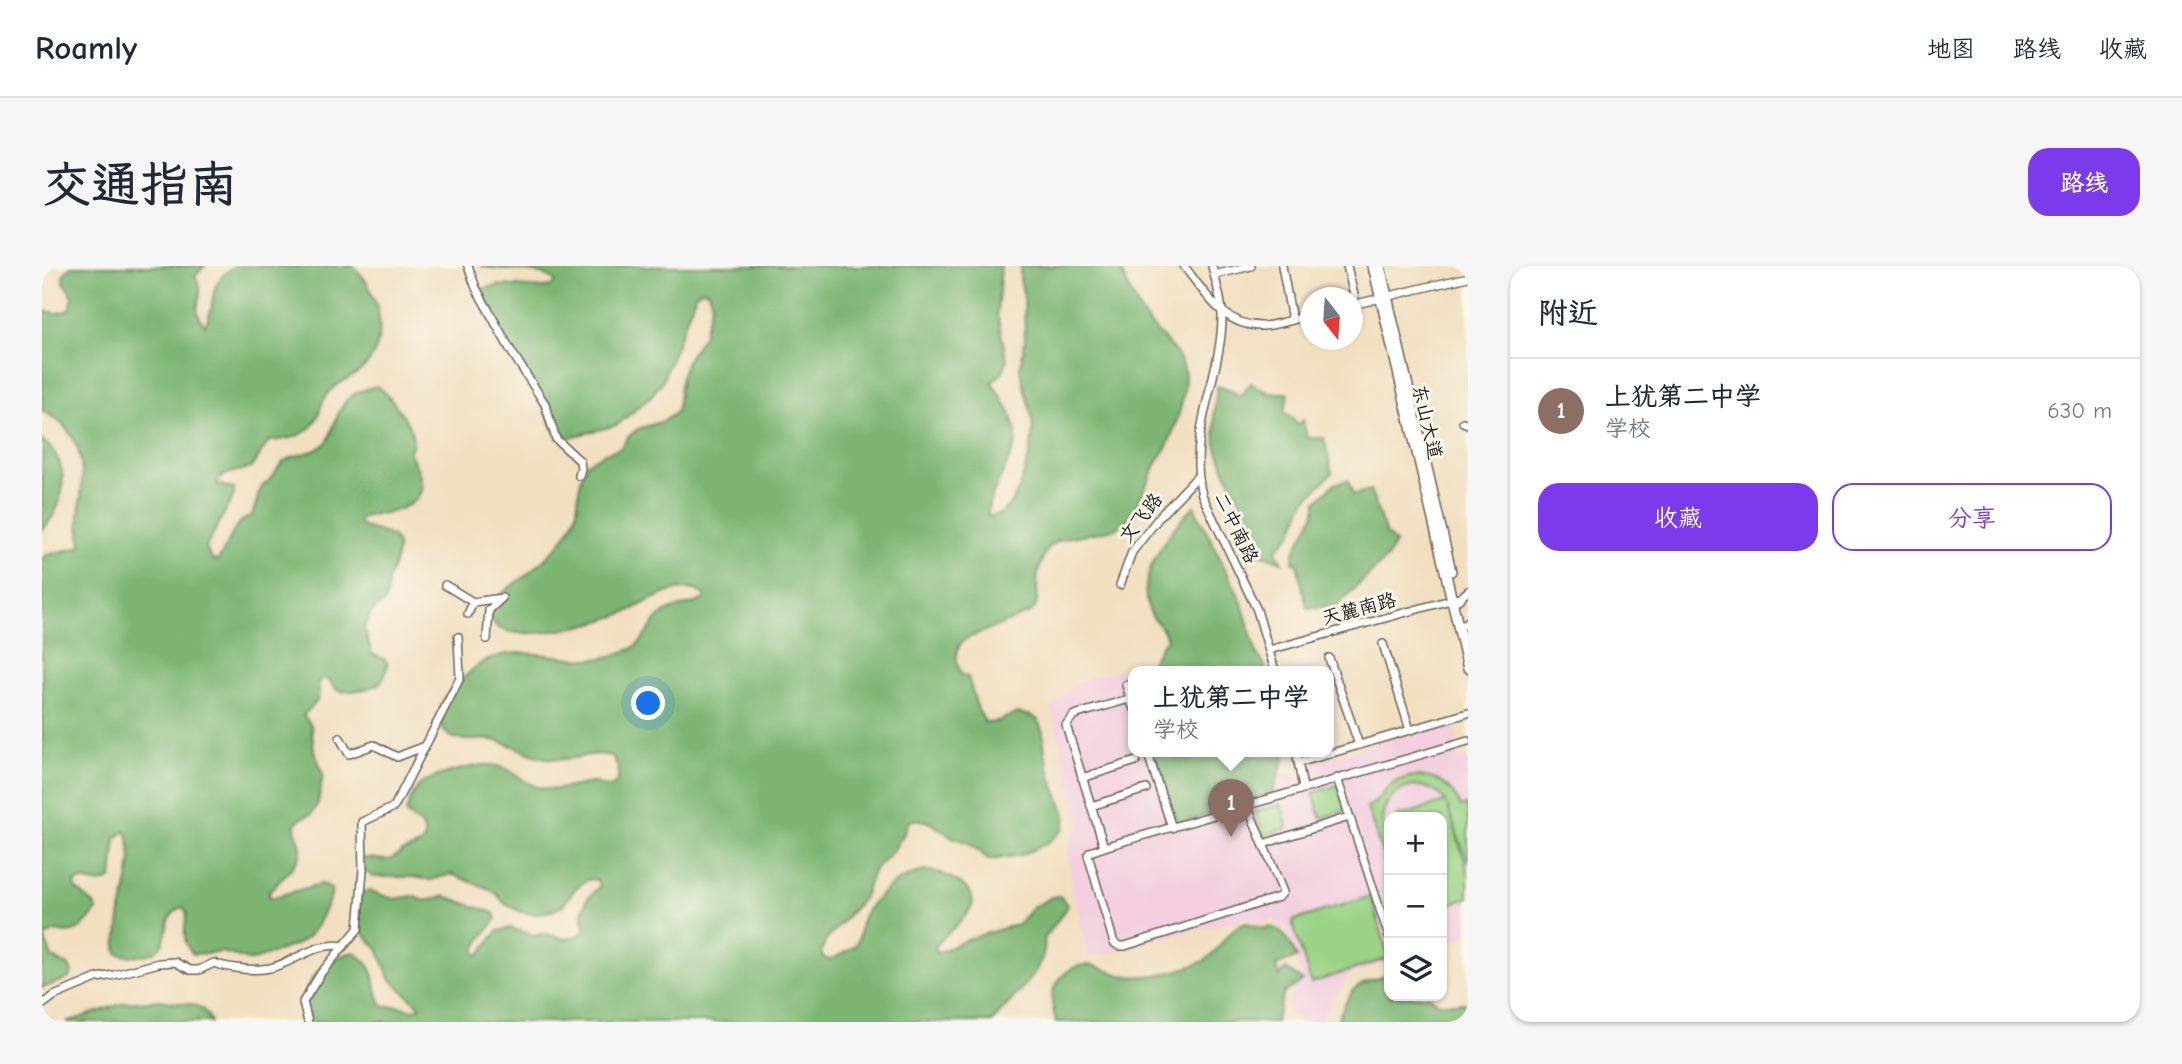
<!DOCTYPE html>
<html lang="zh">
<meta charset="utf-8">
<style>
:root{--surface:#fff;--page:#f6f6f7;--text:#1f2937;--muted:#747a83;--line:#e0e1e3;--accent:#7c3aed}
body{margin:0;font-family:"Comic Neue","LXGW WenKai TC",sans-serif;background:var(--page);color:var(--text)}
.controls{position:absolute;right:21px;bottom:21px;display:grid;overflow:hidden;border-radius:14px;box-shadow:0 2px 5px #0004}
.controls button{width:63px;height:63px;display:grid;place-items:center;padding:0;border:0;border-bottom:2px solid var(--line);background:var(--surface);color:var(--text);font:35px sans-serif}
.compass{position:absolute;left:1258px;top:21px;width:63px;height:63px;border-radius:50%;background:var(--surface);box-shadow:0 2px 5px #0004;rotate:163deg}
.you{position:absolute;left:607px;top:438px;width:24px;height:24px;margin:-18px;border:5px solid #fff;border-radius:50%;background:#1a73e8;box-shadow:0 0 0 10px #1a73e833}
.badge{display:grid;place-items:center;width:46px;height:46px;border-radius:50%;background:var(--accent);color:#fff;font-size:23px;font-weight:700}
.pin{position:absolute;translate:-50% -58px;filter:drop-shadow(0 2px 4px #0008)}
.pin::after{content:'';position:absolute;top:37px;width:24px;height:21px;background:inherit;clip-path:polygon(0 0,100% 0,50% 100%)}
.popup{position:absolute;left:1086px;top:400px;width:206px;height:91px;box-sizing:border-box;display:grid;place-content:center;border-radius:14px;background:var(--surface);filter:drop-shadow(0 2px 5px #0005);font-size:23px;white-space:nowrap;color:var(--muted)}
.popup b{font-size:26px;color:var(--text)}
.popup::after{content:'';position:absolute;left:50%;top:100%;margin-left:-14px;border:14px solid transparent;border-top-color:var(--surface)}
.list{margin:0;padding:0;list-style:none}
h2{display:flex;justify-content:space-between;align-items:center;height:91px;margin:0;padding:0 28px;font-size:30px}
h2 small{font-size:23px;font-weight:400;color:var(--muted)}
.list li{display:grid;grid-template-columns:46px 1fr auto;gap:21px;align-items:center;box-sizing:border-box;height:105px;padding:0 28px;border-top:2px solid var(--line)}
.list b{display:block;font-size:26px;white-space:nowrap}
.list p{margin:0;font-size:23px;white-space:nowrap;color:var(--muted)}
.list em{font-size:23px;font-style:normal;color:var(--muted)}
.actions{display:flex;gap:14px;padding:21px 28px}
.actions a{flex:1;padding:16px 0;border:2px solid var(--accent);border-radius:21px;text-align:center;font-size:24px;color:var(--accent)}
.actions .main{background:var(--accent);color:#fff}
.icon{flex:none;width:38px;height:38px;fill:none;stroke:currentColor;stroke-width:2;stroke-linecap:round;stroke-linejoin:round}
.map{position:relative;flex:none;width:1426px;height:756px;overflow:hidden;border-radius:21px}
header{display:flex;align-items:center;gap:42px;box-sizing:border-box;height:98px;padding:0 35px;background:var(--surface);border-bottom:2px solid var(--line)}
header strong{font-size:33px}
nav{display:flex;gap:38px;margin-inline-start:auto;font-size:24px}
.intro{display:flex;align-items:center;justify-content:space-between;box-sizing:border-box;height:168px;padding:0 42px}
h1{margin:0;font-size:49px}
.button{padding:18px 32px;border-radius:21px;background:var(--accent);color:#fff;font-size:24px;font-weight:700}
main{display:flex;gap:42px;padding:0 42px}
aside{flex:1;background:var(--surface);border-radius:21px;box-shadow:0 2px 5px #0004}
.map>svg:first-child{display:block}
.built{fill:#f3cfdf}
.green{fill:#9ad385;stroke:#5b7850;stroke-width:2}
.forest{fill:#7bb572;stroke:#4c6847;stroke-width:2}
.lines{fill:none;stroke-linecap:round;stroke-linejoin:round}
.minor-casing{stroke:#676055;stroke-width:10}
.major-casing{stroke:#676055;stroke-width:12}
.minor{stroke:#fff;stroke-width:7}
.major{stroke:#fff;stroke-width:9}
.labels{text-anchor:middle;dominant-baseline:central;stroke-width:6;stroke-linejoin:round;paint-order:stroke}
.street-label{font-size:19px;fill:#1c1c1c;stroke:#fbf7ec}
</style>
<header>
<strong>Roamly</strong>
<nav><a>地图</a><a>路线</a><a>收藏</a></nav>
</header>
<div class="intro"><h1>交通指南</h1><a class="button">路线</a></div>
<main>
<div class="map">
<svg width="1426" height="756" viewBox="0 0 1426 756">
<rect width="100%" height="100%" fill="#fbf7ec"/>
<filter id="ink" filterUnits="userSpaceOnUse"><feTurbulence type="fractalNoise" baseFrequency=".0143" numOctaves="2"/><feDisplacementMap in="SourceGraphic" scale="14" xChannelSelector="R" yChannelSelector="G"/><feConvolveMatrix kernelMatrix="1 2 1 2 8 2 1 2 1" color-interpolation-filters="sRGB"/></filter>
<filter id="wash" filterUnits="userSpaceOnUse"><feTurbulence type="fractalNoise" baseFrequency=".00686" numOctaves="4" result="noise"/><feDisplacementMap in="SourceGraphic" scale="28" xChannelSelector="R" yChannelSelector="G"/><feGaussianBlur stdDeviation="1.57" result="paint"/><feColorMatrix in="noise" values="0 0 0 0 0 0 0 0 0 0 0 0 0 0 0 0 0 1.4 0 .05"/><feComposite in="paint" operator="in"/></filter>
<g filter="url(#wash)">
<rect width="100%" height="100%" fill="#f1dfc0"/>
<!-- built -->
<polygon class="built" points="1108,395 1118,405 1091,405 1091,485 1112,485 1135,557 1230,528 1235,515 1243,508 1247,506 1251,510 1269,506 1267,498 1411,456 1415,471 1413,472 1418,492 1426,490 1426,670 1400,679 1400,551 1347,551 1347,696 1308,709 1276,756 1260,756 1243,743 1259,712 1244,662 1234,660 1231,654 1213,659 1205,651 1047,692 1033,635 1025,584 1038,558 1009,441 1036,415"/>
<!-- green -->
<g class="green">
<path d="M1378,510C1398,512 1411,522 1419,541L1424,539L1426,545V597L1405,539L1426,606V632L1400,641V551H1353L1404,536C1398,527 1388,521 1376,520C1355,520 1337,539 1341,560C1342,568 1346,574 1347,582C1348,590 1347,600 1347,609L1325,541C1334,537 1336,533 1342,526C1351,515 1364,510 1378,510Z"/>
<polygon points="1296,519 1304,544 1279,552 1271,527"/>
<polygon points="1239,538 1246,562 1221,570 1213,546"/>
<polygon points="1329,630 1347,692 1269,717 1250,655"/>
</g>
<!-- forest -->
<g class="forest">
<path d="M29,0H163L153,10C154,11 158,22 158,22C159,37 149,44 163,59C178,32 161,23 192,0H311C316,5 322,11 325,17C341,45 345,82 318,105C308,113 295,116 287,126C280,133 279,141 276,150C268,170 246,174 227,175L209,202C197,206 179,205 175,218L192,223V229L164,281L169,293L175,295C189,281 187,258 209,250C215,241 214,229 220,221C222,218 226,216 228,213C233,208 236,201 241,196C254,186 274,189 285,176C289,170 290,162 293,156C301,132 312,125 335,120C347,128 371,160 371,174C371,180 370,181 367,185C384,219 389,235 346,247C337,249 328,248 319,252L317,258C325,264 348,267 352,272C361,285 349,303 346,315C345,322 346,331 342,337C340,339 335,341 333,343C327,348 325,356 322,362L330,388L342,393L346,398C344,406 342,414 335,419C329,423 300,428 295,424C289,419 289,415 282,412L276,416C279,435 274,437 261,449L269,459L272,484L281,508L276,537L270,548C233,559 269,572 256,593C249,605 235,616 226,627L229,632L278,618L284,619L289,623V630L275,659L267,670L255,678L212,694H206L181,686L151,688C139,677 143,661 145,646L140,641C121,650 128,666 119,680C112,691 86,692 75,687L74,681C77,668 77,654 80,641C85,618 95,587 83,564L74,573L70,612C60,620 50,616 39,614L33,617L34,623L52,638L55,644C40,661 37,671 13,665L2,671L10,691L27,700L30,706L28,712L0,722V292C12,284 26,286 39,280C39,271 37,262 37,253C37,240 40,227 40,215C41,184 29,157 0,145V45L16,47L27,44L31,32L22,16L21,9Z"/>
<path d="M438,0H959L955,48L965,95L960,107L950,116L967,144L974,165V178L947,237L946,251L960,247L970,236L977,223L988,187L991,165L990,152L978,103L983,74L982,31L978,13V0H1076C1086,17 1091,36 1103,52C1114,67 1132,80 1140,97C1149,116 1134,161 1125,180C1121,187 1116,195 1112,203C1105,216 1092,250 1081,258C1061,271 1025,266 1009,279C1001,287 995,307 995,318C995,331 998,338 988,347L923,373C911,383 913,396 920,409L926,411L936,444L943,456L950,457L976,447L990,450L996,454L1001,466L1003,487L1012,520L1024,550L1021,564L1004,578L979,589L948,594C940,589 934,581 926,577C921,574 915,574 910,571C898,564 881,547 866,556L861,569L851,585L831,605L822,631L785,673L779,685L781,691L787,694C795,690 810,685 815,677C819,670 817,659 821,651C824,643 842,624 850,619C858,613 874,606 885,605C902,604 943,626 927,645C918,658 904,667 893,680L895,687L929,672L976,658L990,642L1010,631L1018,630L1026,640L1002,673C1008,702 966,735 950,756H262C254,720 278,694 312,686C341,705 327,719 341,741L355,740L372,744L379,741L348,713L336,683L320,666L317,653L315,627L327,625L352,633L371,630L383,635L403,630L452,647L454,653C448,664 436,672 433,685L436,690L456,665L468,662L492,669L505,668L524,673L537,669L542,665L541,645L545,633L558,620L555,614L549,613L543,615L533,623L521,639L513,644L494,648L480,646L463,638L455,628L445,622L409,608L389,614L370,611H331L320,603L322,592C330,592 338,594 345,594C353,593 354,589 360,586C370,581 385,582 382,566C380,555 368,555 364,546C367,537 371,524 379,518C391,509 436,497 451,499C472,502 482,520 504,523C520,525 535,518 551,517C557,517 561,521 566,521C582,520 576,498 570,490C553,485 540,492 523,493C490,495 480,480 452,474C439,472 424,477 410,471C396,464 396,453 399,440C401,429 411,423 418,415C426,408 433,400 443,395C478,377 517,395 553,393C563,393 575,388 584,385C603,379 606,359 621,348C633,338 654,341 664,331C645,311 609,334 589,344C564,356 482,377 457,362C453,360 449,354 446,350C450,329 471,320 486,308C496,300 505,291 514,282C523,271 533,258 535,244C537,227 537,212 545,197L561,188L579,182L586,171L596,163L621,155L632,148L635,143L639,110L646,92L661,70L670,38L666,25L659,24L654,28L620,116L608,131L575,159L529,171L516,172L502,142L437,29L438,23L458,19L502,22L509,20L514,16C497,0 460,6 438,0Z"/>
<polygon points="1209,117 1227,127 1247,127 1242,146 1251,152 1255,159 1261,154 1265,172 1282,172 1290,207 1262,236 1250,267 1234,284 1240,296 1210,285 1199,235 1184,207 1174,179 1172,147 1175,120 1191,125 1198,131"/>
<path d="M0,174C31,197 24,239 0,264Z"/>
<polygon points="1306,214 1311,229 1328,224 1344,268 1353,277 1346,291 1294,340 1265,342 1255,297 1251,297 1252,286 1272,249 1275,235 1292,218"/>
<path d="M1152,240L1199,334L1215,388L1222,398L1224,405H1123L1109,396L1120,378L1125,374C1123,361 1113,357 1108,346C1091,310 1129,263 1152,240Z"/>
<polygon points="1112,485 1245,485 1230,528 1135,558"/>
<path d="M1204,657L1224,663L1225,661C1242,662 1247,677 1255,691L1234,700L1238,710L1244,703L1261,715L1242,727L1233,756H1014C1013,749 1010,742 1010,735C1010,717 1026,699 1044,699C1058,699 1071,709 1086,710C1106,712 1125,708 1144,702C1151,700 1159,697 1165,693C1179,683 1186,661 1204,657Z"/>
<path d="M1347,709V730H1387L1396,737H1423L1426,744L1419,756H1294C1311,722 1309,718 1347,709Z"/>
<path d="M119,734C141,740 159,731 169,756H25L82,737Z"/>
</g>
</g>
<g filter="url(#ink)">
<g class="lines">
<!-- minor casing -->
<g class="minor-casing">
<g id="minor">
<polyline points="426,0 434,22 469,85 503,138 514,173 538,195 539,202 537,210"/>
<path d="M1142,0C1163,27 1182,61 1221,60C1236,59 1253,53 1268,49"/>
<path d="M1170,0C1173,15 1180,32 1180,48C1181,109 1144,167 1160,229L1215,344L1233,405"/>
<polyline points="1240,0 1250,54"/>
<polyline points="1305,0 1314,38"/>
<polyline points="1172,9 1209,0"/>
<polyline points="1310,39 1426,11"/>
<polyline points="1421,156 1426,158"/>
<polyline points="403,319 431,336 426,348"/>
<polyline points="1078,319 1090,286 1118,250 1155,211"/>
<polyline points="1416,334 1426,325"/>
<polyline points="431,336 460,332 447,344 445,373"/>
<polyline points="1422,359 1426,355"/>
<polyline points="1341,378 1368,464"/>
<polyline points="1227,384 1416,332"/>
<polyline points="1287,392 1317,479"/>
<polyline points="1084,419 1091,441"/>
<polyline points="1091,432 1032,449 1024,459 1062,581 1048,586 1046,589 1072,677 1077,680 1083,680 1237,631 1241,626 1207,544 1210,537"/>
<polyline points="298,472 307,488 332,479 355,491 381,481"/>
<polyline points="1105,485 1130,562"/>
<polyline points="1254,485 1261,522"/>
<polyline points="1256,497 1426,447"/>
<polyline points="1040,512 1094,495"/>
<polyline points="1295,512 1347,671"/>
<polyline points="1049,540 1104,523"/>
<polyline points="1221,578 1307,551"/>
<polyline points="1062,581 1426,475"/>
<path d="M0,739L12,730L55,712L72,709L117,697L133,696L148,704H157L172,697C179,700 186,701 194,702C205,704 217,704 228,702C254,696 274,675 302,680"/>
<polyline points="266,756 261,736 279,707 316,663 321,604 320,556 352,541 418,412 416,371"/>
</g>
</g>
<!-- major casing -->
<g class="major-casing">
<g id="major">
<polyline points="1331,0 1426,402"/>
<polyline points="1338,0 1409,305"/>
</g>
</g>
<!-- minor -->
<use href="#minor" class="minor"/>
<!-- major -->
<use href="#major" class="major"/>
</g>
</g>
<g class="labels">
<!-- street labels -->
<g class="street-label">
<text transform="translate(1385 156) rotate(77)">东山大道</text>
<text transform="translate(1099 252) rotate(-52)">文飞路</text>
<text transform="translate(1194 262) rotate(64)">二中南路</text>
<text transform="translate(1317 343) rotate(-15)">天麓南路</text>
</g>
</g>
</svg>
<div class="controls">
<button>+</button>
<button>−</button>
<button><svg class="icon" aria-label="layers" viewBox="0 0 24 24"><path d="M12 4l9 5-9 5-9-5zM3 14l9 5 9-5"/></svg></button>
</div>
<svg class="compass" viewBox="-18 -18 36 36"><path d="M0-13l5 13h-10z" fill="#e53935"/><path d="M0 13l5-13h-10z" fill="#747a83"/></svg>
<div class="you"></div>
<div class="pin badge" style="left:1189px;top:571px;background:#8d6e63">1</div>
<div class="popup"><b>上犹第二中学</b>学校</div>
</div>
<aside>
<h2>附近<small></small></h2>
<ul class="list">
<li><span class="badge" style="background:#8d6e63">1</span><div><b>上犹第二中学</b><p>学校</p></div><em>630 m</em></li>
</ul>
<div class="actions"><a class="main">收藏</a><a>分享</a></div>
</aside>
</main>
